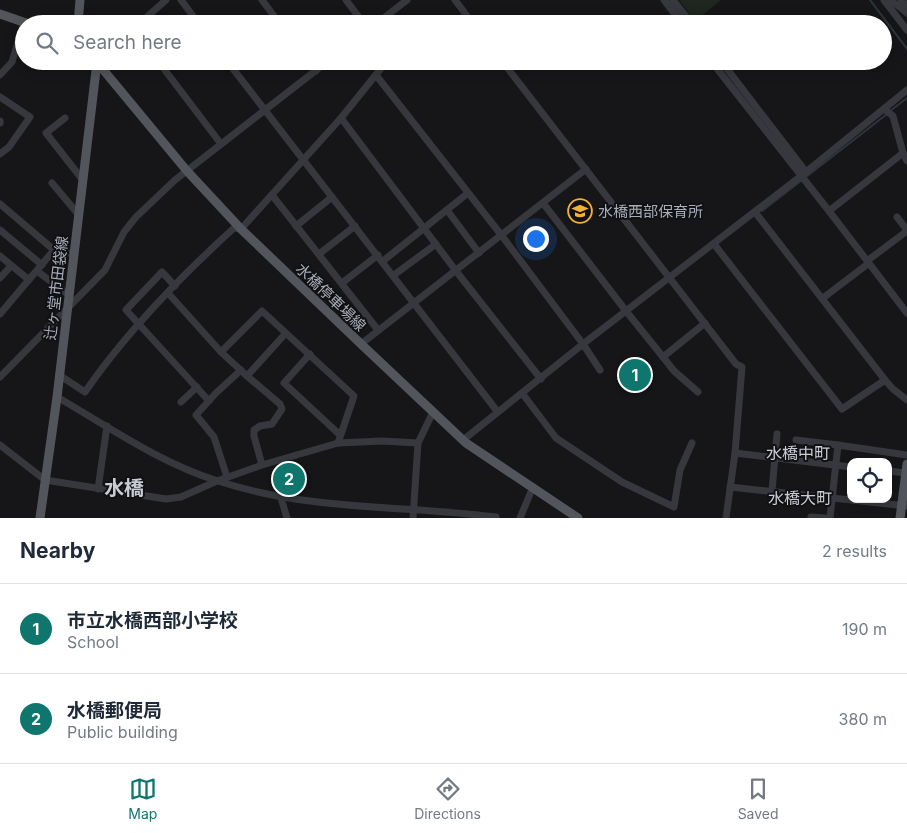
<!DOCTYPE html>
<meta charset="utf-8">
<style>
:root{--surface:#fff;--page:#f2f2f3;--text:#1f2937;--muted:#747a83;--line:#e0e1e3;--accent:#0f766e}
body{margin:0;font-family:Inter,"Noto Sans JP",sans-serif;background:var(--page);color:var(--text)}
.controls{position:absolute;right:15px;bottom:15px;display:grid;overflow:hidden;border-radius:10px;box-shadow:0 2px 12px #0003}
.controls button{width:45px;height:45px;display:grid;place-items:center;padding:0;border:0;border-bottom:1px solid var(--line);background:var(--surface);color:var(--text);font:25px sans-serif}
.you{position:absolute;left:535px;top:238px;width:18px;height:18px;margin:-12px;border:4px solid #fff;border-radius:50%;background:#1a73e8;box-shadow:0 0 0 8px #1a73e833}
.badge{display:grid;place-items:center;width:32px;height:32px;border-radius:50%;background:var(--accent);color:#fff;font-size:16px;font-weight:700}
.pin{position:absolute;translate:-50% -50%;border:2px solid #fff;box-shadow:0 1px 5px #0006}
.list{margin:0;padding:0;list-style:none}
h2{display:flex;justify-content:space-between;align-items:center;height:65px;margin:0;padding:0 20px;font-size:21px}
h2 small{font-size:16px;font-weight:400;color:var(--muted)}
.list li{display:grid;grid-template-columns:32px 1fr auto;gap:15px;align-items:center;box-sizing:border-box;height:90px;padding:0 20px;border-top:1px solid var(--line)}
.list b{display:block;font-size:19px;white-space:nowrap}
.list p{margin:0;font-size:16px;white-space:nowrap;color:var(--muted)}
.list em{font-size:16px;font-style:normal;color:var(--muted)}
.icon{flex:none;width:28px;height:28px;fill:none;stroke:currentColor;stroke-width:2;stroke-linecap:round;stroke-linejoin:round}
.map{position:relative;flex:none;width:907px;height:518px;overflow:hidden}
.search{position:absolute;background:var(--surface);box-shadow:0 2px 12px #0003;left:15px;right:15px;top:15px;height:55px;display:flex;align-items:center;gap:12px;box-sizing:border-box;padding:0 18px;border-radius:28px;color:var(--muted);font-size:19px}
.sheet{height:245px;background:var(--surface)}
nav{display:flex;justify-content:space-around;align-items:center;box-sizing:border-box;height:70px;border-top:1px solid var(--line);background:var(--surface);font-size:14px;color:var(--muted)}
nav a{display:grid;justify-items:center;gap:2px}
nav .on{color:var(--accent)}
.map>svg:first-child{display:block}
.green{fill:#1e261f}
.lines{fill:none;stroke-linecap:round;stroke-linejoin:round}
.stream{stroke:#2c353c;stroke-width:2}
.minor{stroke:#37383d;stroke-width:7}
.major{stroke:#53555c;stroke-width:9}
.labels{text-anchor:middle;dominant-baseline:central;stroke-width:4;stroke-linejoin:round;paint-order:stroke}
.poi-label{font-size:15px;fill:#a8adb8;stroke:#111113;text-anchor:start}
.street-label{font-size:15px;fill:#a8adb8;stroke:#111113}
.neighbourhood-label{font-size:16px;fill:#c9ccd4;stroke:#111113}
.district-label{font-size:20px;font-weight:bold;fill:#c9ccd4;stroke:#111113}
</style>
<div class="map">
<svg width="907" height="518" viewBox="0 0 907 518">
<rect width="100%" height="100%" fill="#161618"/>
<!-- green -->
<polygon class="green" points="679,0 721,0 695,21"/>
<g class="lines">
<!-- stream -->
<g class="stream">
<polyline points="668,0 687,24"/>
<polyline points="870,0 907,49"/>
<polyline points="890,111 907,98"/>
<polyline points="806,177 887,114"/>
<polyline points="762,211 802,180"/>
</g>
<!-- minor -->
<g class="minor">
<polyline points="181,0 199,24"/>
<polyline points="262,0 280,24"/>
<polyline points="346,0 364,24"/>
<polyline points="455,0 473,24"/>
<polyline points="664,0 682,24"/>
<polyline points="673,0 692,24"/>
<polyline points="884,0 907,30"/>
<polyline points="901,0 907,6"/>
<path d="M885,1C894,1 900,7 907,13"/>
<polyline points="139,24 166,0"/>
<polyline points="376,24 407,0"/>
<polyline points="158,61 221,144"/>
<polyline points="227,61 497,411"/>
<polyline points="308,61 316,71"/>
<polyline points="502,61 736,364 742,367 735,453 726,518"/>
<polyline points="711,61 829,211 907,313"/>
<polyline points="721,61 806,172"/>
<polyline points="0,75 12,62 24,22"/>
<polyline points="376,75 502,236 583,344 600,370"/>
<polyline points="0,97 30,117 9,147 0,154"/>
<polyline points="884,109 893,116 903,153 907,161"/>
<polyline points="65,118 46,133 82,179"/>
<polyline points="341,118 456,271 541,379"/>
<polyline points="0,121 0,123"/>
<polyline points="52,183 78,214"/>
<polyline points="272,195 378,330"/>
<polyline points="543,203 626,311 663,357"/>
<polyline points="0,204 54,250 74,254"/>
<polyline points="447,210 479,253"/>
<polyline points="829,211 903,153"/>
<polyline points="755,212 885,380 893,389 907,400"/>
<polyline points="897,217 907,230"/>
<polyline points="296,226 332,197"/>
<polyline points="0,230 42,265"/>
<polyline points="714,244 842,409 885,380"/>
<polyline points="319,254 355,226"/>
<polyline points="0,256 29,280"/>
<polyline points="383,261 468,193"/>
<polyline points="867,261 907,231"/>
<polyline points="37,271 69,295"/>
<polyline points="394,275 436,244"/>
<polyline points="0,278 11,266"/>
<polyline points="342,283 378,255"/>
<polyline points="175,286 162,272 126,310 209,401"/>
<polyline points="168,293 221,352 247,376 285,334"/>
<polyline points="823,298 869,263"/>
<polyline points="0,314 54,250"/>
<polyline points="361,344 586,169"/>
<polyline points="221,352 262,311 354,396 338,443"/>
<polyline points="310,354 284,383 340,435"/>
<path d="M59,375L85,392C127,331 179,278 234,228L241,229L341,118L387,61"/>
<polyline points="247,376 280,404 282,409 272,424 260,426 254,430 254,436 262,465"/>
<polyline points="0,377 105,270 124,232 136,217 175,180 328,61"/>
<polyline points="698,392 674,371 663,357 705,323"/>
<polyline points="522,393 556,438 622,482 674,507 680,470 692,443"/>
<path d="M57,397C109,427 160,463 218,481C309,511 402,505 496,517"/>
<polyline points="181,402 197,387"/>
<polyline points="463,440 583,344 801,176 907,90"/>
<polyline points="796,440 838,445"/>
<polyline points="0,445 45,480 166,499 181,497 217,481 262,465 338,443 382,441 418,443"/>
<polyline points="735,453 851,467"/>
<polyline points="888,471 906,473"/>
<polyline points="227,477 214,437 196,415 216,393 241,370"/>
<polyline points="730,487 907,506"/>
<polyline points="98,489 107,426"/>
<polyline points="772,491 777,434"/>
<polyline points="281,498 287,518"/>
<polyline points="811,517 825,518"/>
<polyline points="413,518 418,443 433,412"/>
<polyline points="520,518 533,487"/>
<polyline points="830,518 838,445 907,455"/>
</g>
<!-- major -->
<g class="major">
<polyline points="0,14 29,24"/>
<polyline points="78,24 80,0"/>
<polyline points="96,61 187,171 241,229 361,344 466,443 578,518"/>
<polyline points="40,518 57,397 97,62"/>
<polyline points="900,518 907,464"/>
</g>
</g>
<!-- icons -->
<defs>
<g id="school-ring" transform="scale(1.25)"><circle r="9.5" fill="#111113" stroke="#f2b134" stroke-width="1.5"/><path d="M0-5L7-2L0 1L-7-2ZM-4 1L0 2.5L4 1V4Q0 6-4 4Z" fill="#f2b134"/></g>
</defs>
<g fill-rule="evenodd">
<use href="#school-ring" x="580" y="211"/>
</g>
<g class="labels">
<!-- poi labels -->
<g class="poi-label">
<text x="598" y="211">水橋西部保育所</text>
</g>
<!-- street labels -->
<g class="street-label">
<text transform="translate(56 288) rotate(-83)">辻ヶ堂市田袋線</text>
<text transform="translate(331 297) rotate(44)">水橋停車場線</text>
</g>
<!-- neighbourhood labels -->
<g class="neighbourhood-label">
<text x="798" y="453">水橋中町</text>
<text x="800" y="498">水橋大町</text>
</g>
<!-- district labels -->
<g class="district-label">
<text x="124" y="488">水橋</text>
</g>
</g>
</svg>
<div class="controls">
<button><svg class="icon" aria-label="locate" viewBox="0 0 24 24"><circle cx="12" cy="12" r="6"/><path d="M12 2v4M12 18v4M2 12h4M18 12h4"/></svg></button>
</div>
<div class="you"></div>
<div class="pin badge" style="left:635px;top:375px">1</div>
<div class="pin badge" style="left:289px;top:479px">2</div>
<div class="search"><svg class="icon" aria-label="search" viewBox="0 0 24 24"><circle cx="10" cy="10" r="6"/><path d="M15 15l6 6"/></svg>Search here</div>
</div>
<section class="sheet">
<h2>Nearby<small>2 results</small></h2>
<ul class="list">
<li><span class="badge">1</span><div><b>市立水橋西部小学校</b><p>School</p></div><em>190 m</em></li>
<li><span class="badge">2</span><div><b>水橋郵便局</b><p>Public building</p></div><em>380 m</em></li>
</ul>
</section>
<nav>
<a class="on"><svg class="icon" aria-label="map" viewBox="0 0 24 24"><path d="M3 6l6-2 6 2 6-2v14l-6 2-6-2-6 2zM9 4v14M15 6v14"/></svg>Map</a>
<a><svg class="icon" aria-label="directions" viewBox="0 0 24 24"><path d="M12 3l9 9-9 9-9-9zM9 14v-3h6M13 9l2 2-2 2"/></svg>Directions</a>
<a><svg class="icon" aria-label="saved" viewBox="0 0 24 24"><path d="M7 4h10v16l-5-4-5 4z"/></svg>Saved</a>
</nav>
